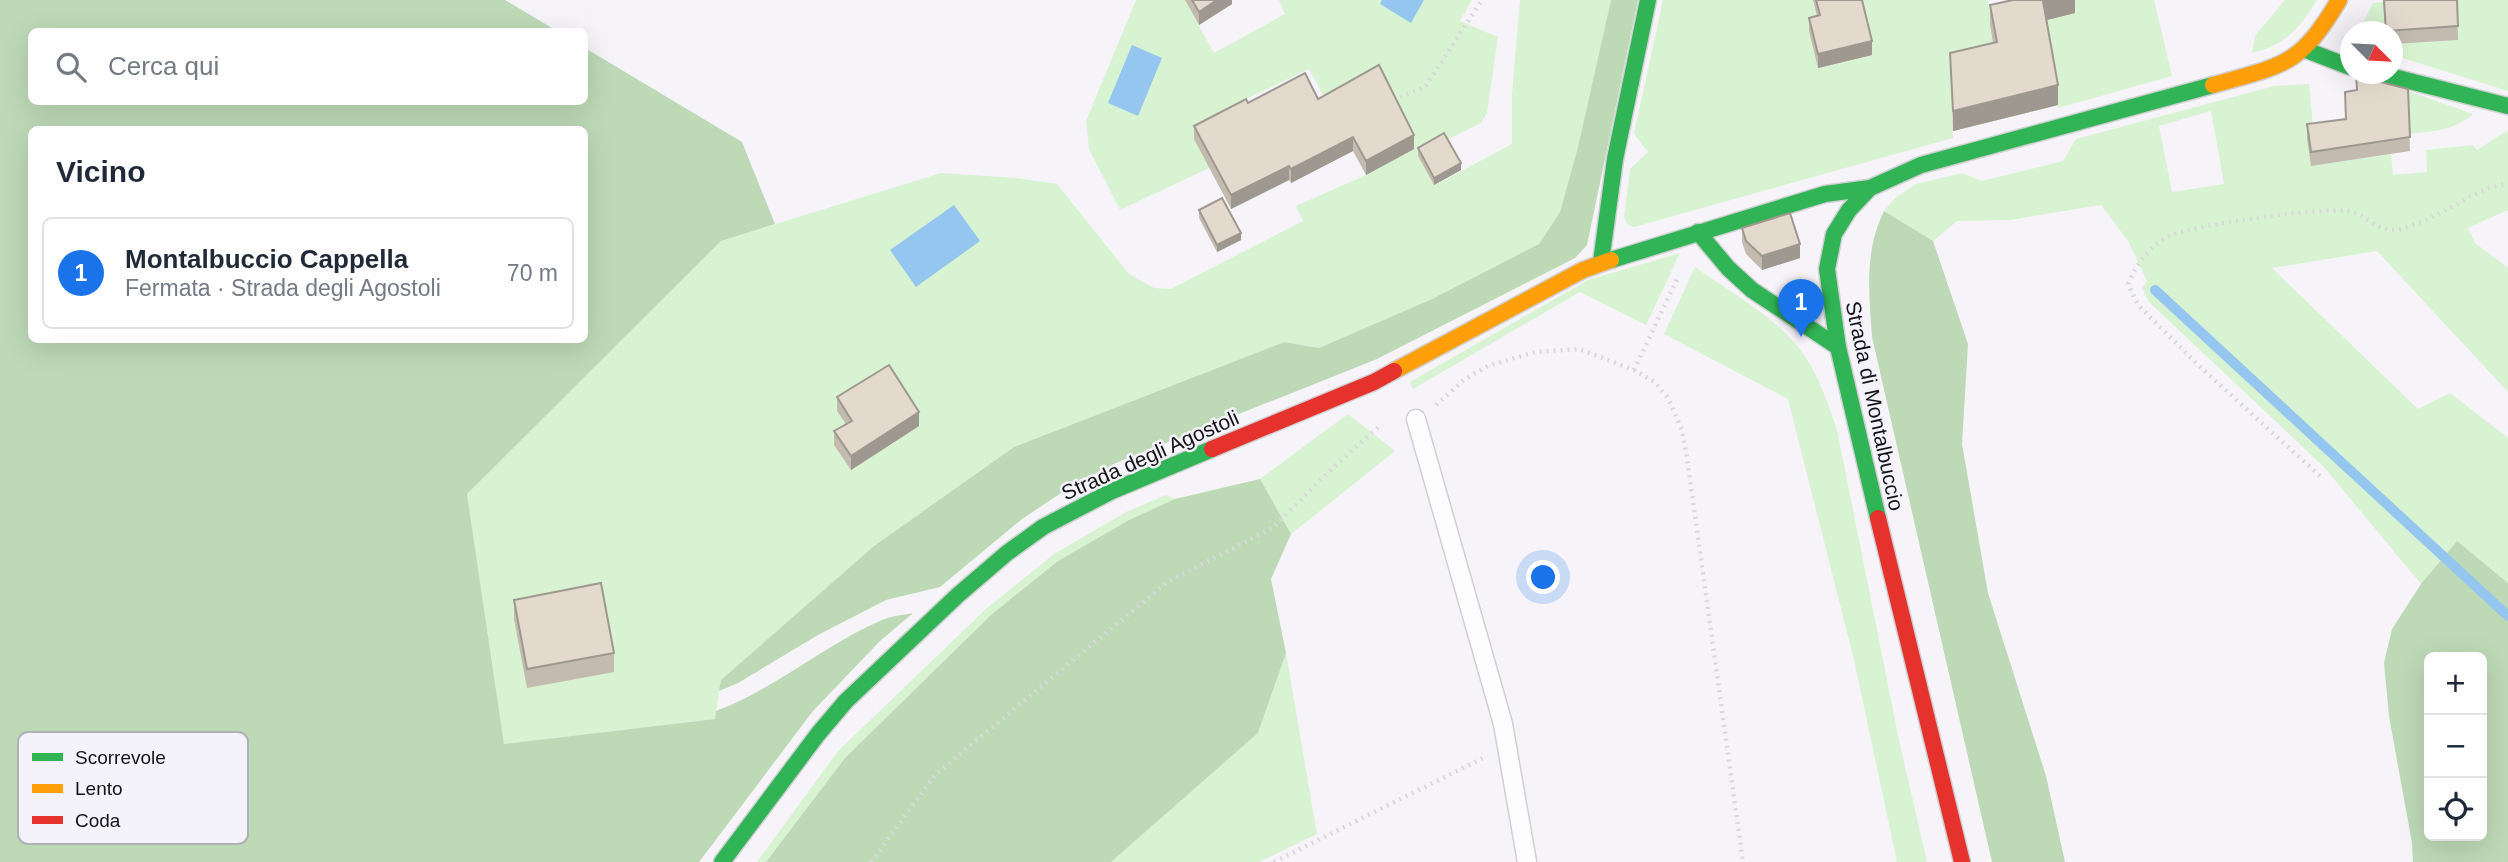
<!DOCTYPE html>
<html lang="it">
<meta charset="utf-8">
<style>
:root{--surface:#fff;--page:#f6f6f7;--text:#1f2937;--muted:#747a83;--line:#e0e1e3;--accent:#1a73e8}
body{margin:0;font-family:Helvetica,sans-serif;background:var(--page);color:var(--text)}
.controls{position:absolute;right:21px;bottom:21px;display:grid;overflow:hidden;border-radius:10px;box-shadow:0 7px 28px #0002}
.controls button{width:63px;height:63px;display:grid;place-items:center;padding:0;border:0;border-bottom:2px solid var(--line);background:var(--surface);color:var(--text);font:35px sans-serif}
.compass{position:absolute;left:2340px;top:21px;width:63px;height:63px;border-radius:50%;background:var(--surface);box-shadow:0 7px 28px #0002;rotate:114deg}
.you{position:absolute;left:1544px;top:578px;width:24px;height:24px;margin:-18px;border:5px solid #fff;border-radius:50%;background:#1a73e8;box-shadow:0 0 0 10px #1a73e833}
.badge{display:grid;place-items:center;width:46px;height:46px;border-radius:50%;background:var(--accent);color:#fff;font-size:23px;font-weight:700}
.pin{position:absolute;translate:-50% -58px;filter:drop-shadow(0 2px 4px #0008)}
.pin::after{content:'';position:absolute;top:37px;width:24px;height:21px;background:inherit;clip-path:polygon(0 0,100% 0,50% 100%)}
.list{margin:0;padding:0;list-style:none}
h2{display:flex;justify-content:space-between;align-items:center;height:91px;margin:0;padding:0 28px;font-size:30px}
h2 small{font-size:23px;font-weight:400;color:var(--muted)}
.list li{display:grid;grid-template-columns:46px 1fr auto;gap:21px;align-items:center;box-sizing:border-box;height:112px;margin:0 14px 14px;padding:0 14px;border:2px solid var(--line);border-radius:10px}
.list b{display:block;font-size:26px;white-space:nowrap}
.list p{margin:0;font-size:23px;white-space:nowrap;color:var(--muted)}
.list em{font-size:23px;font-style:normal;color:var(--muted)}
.icon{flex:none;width:38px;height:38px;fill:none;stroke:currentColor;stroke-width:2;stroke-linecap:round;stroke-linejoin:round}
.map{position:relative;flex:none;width:2508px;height:862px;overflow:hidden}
.search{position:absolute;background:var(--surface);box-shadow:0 7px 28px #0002;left:28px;top:28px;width:560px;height:77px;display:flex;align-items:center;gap:18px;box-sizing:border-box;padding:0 24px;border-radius:10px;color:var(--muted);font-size:26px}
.panel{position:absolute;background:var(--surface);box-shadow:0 7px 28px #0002;left:28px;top:126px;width:560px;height:217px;border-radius:10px}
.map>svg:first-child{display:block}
.green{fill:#d8f3d1;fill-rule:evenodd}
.forest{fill:#bdd9b6;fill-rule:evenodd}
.water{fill:#95c6f0}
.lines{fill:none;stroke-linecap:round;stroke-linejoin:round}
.stream{stroke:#95c6f0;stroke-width:10}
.lane-casing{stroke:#d0cfd2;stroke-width:21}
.fast-casing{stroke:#d0cfd2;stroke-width:19}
.slow-casing{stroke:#d0cfd2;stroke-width:19}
.jam-casing{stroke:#d0cfd2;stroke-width:19}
.path{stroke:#d9d9da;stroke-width:4.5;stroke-dasharray:2 5;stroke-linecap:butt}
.lane{stroke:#fefdfe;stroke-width:18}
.fast{stroke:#30b455;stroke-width:16}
.slow{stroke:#ff9f0a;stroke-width:16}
.jam{stroke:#e5322d;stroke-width:16}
.wall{fill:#c3bbb0}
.shaded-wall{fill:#9f9890}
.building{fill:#e3d9cd;stroke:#9f9890;stroke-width:2}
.labels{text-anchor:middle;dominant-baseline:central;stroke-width:5;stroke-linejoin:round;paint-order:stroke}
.street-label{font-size:21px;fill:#131315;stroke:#f5f3fa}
.key{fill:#f5f3fa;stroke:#b1b0b5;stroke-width:2}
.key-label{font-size:19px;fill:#131315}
</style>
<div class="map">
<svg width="2508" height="862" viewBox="0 0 2508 862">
<rect width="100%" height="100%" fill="#f6f4f9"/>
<!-- green -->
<g class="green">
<polygon points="1136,0 1185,0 1214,53 1285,14 1279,0 1472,0 1460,21 1498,37 1487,113 1481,123 1444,141 1435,185 1512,144 1512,94 1520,0 1611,0 1578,147 1560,212 1539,244 1432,299 1319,348 1284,342 1014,447 874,546 721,680 715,719 504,744 467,494 721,241 941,173 1016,178 1057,184 1129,274 1154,288 1171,289 1303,221 1296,206 1366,175 1414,149 1329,106 1309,69 1240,102 1209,168 1120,210 1089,149 1086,121"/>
<polygon points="1663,0 1988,0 1997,61 1951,73 1953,138 1634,227 1628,225 1624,218 1630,169 1648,152 1634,134"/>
<polygon points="2072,0 2154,0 2172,76 2058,108 2043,21"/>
<path d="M2285,0H2317C2298,30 2287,44 2252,53L2255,36Z"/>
<polygon points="2456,0 2508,0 2508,91 2393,55 2393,44"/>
<polygon points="2383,2 2385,31 2359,31 2373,3"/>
<path d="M2309,84L2314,137L2311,166L2391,154L2393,175L2427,172L2426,150L2473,145L2477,150L2508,130V210L2468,228L2475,243L2508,268V392L2377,251L2272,268L2418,409L2450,393L2508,438V583L2457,541L2421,584L2324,467L2149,302L2142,288L2147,281L2128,241L2101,205L2010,220L1957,221L1933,241L1884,211L1895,198L1916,184L1962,173L1982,181L2063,161L2076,139L2274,86ZM2211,111L2224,184L2172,192L2159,126Z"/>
<path d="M2408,91L2473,114C2454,131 2433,131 2409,134Z"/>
<polygon points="1680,253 1646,325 1580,292 1413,389 1410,382 1588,280"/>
<path d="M1695,267C1732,293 1778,318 1804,355C1820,378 1828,404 1837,430L1899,740L1927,862H1897L1854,660L1788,399L1664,334Z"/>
<polygon points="1348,414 1395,451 1291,534 1260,479"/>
<polygon points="1166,495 1175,499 1129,520 1058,561 992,614 845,758 766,862 757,862 838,751 987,608 1054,554 1126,512"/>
<polygon points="1286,653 1317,834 1259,862 1111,862 1258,733"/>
</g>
<!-- forest -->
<g class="forest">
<path d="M0,0H505L557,31L32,32V102H584L585,48L742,142L775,224L721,241L467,494L504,744L715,719L716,711C775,689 824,645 882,620C891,616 903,615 913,613L880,641L813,711L699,862H0ZM32,130H584V340H32Z"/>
<polygon points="1611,0 1638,0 1587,245 1575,258 1377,359 1116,463 1070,487 1022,519 940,587 886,600 818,635 738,683 719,691 721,680 874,546 1014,447 1284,342 1319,348 1432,299 1539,244 1560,212 1578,147"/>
<path d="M1884,211L1933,241L1968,344L1962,444L1988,593L2046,776L2065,862H1992L1872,337C1869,293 1864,252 1884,211Z"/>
<polygon points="1260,479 1291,534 1271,579 1286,653 1258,733 1111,862 766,862 845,758 992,614 1058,561 1129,520 1175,499"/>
<path d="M2457,541L2508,583V862H2413L2412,843L2389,716L2384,663L2392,629L2421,584ZM2482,657V836H2429V657Z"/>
</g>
<!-- water -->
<g class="water">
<polygon points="1382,0 1424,0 1411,23 1380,4"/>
<polygon points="1132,45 1162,58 1138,116 1108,103"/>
<polygon points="954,205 980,241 916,287 890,250"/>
</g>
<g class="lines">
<!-- stream -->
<polyline class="stream" points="2155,290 2508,616"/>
<!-- lane casing -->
<g class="lane-casing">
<polyline id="lane" points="1416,419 1503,724 1527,862"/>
</g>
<!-- fast casing -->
<g class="fast-casing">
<g id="fast">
<polyline points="2306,50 2350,67"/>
<polyline points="2382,74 2508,106"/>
<polyline points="1698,232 1728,268 1752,290 1838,347"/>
<polyline points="1611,260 1825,194 1870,188"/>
<polyline points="1601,262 1615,159 1648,0"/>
<polyline points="1878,518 1838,347 1827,269 1834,234 1849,210 1870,188 1921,165 2213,85"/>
<polyline points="722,862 818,734 846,701 958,595 1007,553 1043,527 1112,491 1212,449"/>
</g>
</g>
<!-- slow casing -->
<g class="slow-casing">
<g id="slow">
<path d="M2213,85C2284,65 2300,66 2339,0"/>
<polyline points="1394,371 1583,270 1611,260"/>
</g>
</g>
<!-- jam casing -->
<g class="jam-casing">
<g id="jam">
<polyline points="1212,449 1374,382 1394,371"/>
<polyline points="1878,518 1962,862"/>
</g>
</g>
<!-- path -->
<g class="path">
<polyline points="1400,97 1425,87 1482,0"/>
<polyline points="1634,370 1679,275"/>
<polyline points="1436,405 1465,379 1488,366 1535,352 1579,349 1634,370 1655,382 1668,398 1682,430 1687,458 1743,862"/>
<path d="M2320,476L2198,365L2138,305L2128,284C2137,264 2148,248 2168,237C2188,225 2322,207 2347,211C2365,213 2376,231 2396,230C2402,230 2410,226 2416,224C2448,213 2473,188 2508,184"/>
<polyline points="871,862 935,775 1166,583 1272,528 1340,461 1382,424"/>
<polyline points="1274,862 1483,758"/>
</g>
<!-- lane -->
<use href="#lane" class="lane"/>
<!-- fast -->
<use href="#fast" class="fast"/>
<!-- slow -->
<use href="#slow" class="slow"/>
<!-- jam -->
<use href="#jam" class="jam"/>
</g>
<!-- wall -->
<g class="wall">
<polygon points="1185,0 1232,0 1232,4 1199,25"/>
<polygon points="1813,0 1862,0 1872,55 1818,68 1809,31 1809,18 1817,16"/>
<polygon points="2075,0 2075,13 2047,20 2058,105 1953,131 1950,53 1993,43 1990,24 1990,5"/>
<polygon points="2383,0 2457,0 2458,40 2392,44 2392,32 2385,32"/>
<polygon points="2356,74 2377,81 2408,89 2410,151 2311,166 2307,138 2307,124 2345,119 2345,92 2357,90"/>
<polygon points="1318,99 1414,149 1366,175 1353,151 1291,183 1289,180 1231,209 1194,139 1194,126 1248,103"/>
<polygon points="1418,148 1461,170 1434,185 1418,156"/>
<polygon points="1199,210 1241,240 1217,252 1199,218"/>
<polygon points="1742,228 1800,258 1762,270 1746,254 1742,242"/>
<polygon points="837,397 919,426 851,470 834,445 834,431 846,424 837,411"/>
<polygon points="514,600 614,653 614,672 527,688 514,619"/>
</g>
<!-- shaded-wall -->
<g class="shaded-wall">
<polygon points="1217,0 1232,0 1232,4 1199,25 1199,12"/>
<polygon points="2048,0 2075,0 2075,13 2043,21 2043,1"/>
<polygon points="1872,41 1872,55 1818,68 1818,54"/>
<polygon points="2058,85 2058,105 1953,131 1953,111"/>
<polygon points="1414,135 1414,149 1366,175 1366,161"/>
<polygon points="1353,137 1353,151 1291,183 1291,169"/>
<polygon points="1461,163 1461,170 1434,185 1434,178"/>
<polygon points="1289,166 1289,180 1231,209 1231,195"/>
<polygon points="1241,233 1241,240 1217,252 1217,245"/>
<polygon points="1800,244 1800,258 1762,270 1762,256"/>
<polygon points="919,412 919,426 851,470 851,456"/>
</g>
<!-- building -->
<g class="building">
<polygon points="1192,0 1217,0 1199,12"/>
<polygon points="1816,0 1862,0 1872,41 1818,54 1809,18 1820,15"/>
<polygon points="2013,0 2048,0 2043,1 2058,85 1953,111 1950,53 1997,42 1990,5"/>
<polygon points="2384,0 2457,0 2458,26 2386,31"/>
<polygon points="1379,65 1414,135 1366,161 1353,137 1291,169 1289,166 1231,195 1194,126 1246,99 1248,103 1305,73 1318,99"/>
<polygon points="2356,74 2364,74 2377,81 2408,89 2410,137 2311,152 2307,124 2346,119 2345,92 2357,90"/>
<polygon points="1444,133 1461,163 1434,178 1418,148"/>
<polygon points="1222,198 1241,233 1217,245 1199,210"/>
<polygon points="1790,213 1800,244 1762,256 1746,241 1742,228"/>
<polygon points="889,365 919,412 851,456 834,431 852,421 837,397"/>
<polygon points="601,583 614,653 527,669 514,600"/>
</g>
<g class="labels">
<!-- street labels -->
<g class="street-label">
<text transform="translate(1875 406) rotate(78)">Strada di Montalbuccio</text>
<text transform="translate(1150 455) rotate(-24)">Strada degli Agostoli</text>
</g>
</g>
<!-- legend -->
<rect x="18" y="732" width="230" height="112" rx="10" class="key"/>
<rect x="32" y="753" width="31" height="8" fill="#30b455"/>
<rect x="32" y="784" width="31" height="9" fill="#ff9f0a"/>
<rect x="32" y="816" width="31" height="8" fill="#e5322d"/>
<g class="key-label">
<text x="75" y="764">Scorrevole</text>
<text x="75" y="795">Lento</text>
<text x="75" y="827">Coda</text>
</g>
</svg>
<div class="controls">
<button>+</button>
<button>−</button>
<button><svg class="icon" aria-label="locate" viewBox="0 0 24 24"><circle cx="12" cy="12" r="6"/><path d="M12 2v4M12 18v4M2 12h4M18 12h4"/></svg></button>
</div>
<svg class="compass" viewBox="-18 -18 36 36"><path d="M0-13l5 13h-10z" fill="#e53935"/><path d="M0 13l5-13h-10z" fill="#747a83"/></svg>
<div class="you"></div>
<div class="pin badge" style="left:1801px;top:337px">1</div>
<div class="search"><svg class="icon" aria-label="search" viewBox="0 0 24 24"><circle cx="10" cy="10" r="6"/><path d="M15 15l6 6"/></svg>Cerca qui</div>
<section class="panel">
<h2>Vicino<small></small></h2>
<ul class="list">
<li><span class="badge">1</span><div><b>Montalbuccio Cappella</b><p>Fermata · Strada degli Agostoli</p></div><em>70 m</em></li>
</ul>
</section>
</div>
